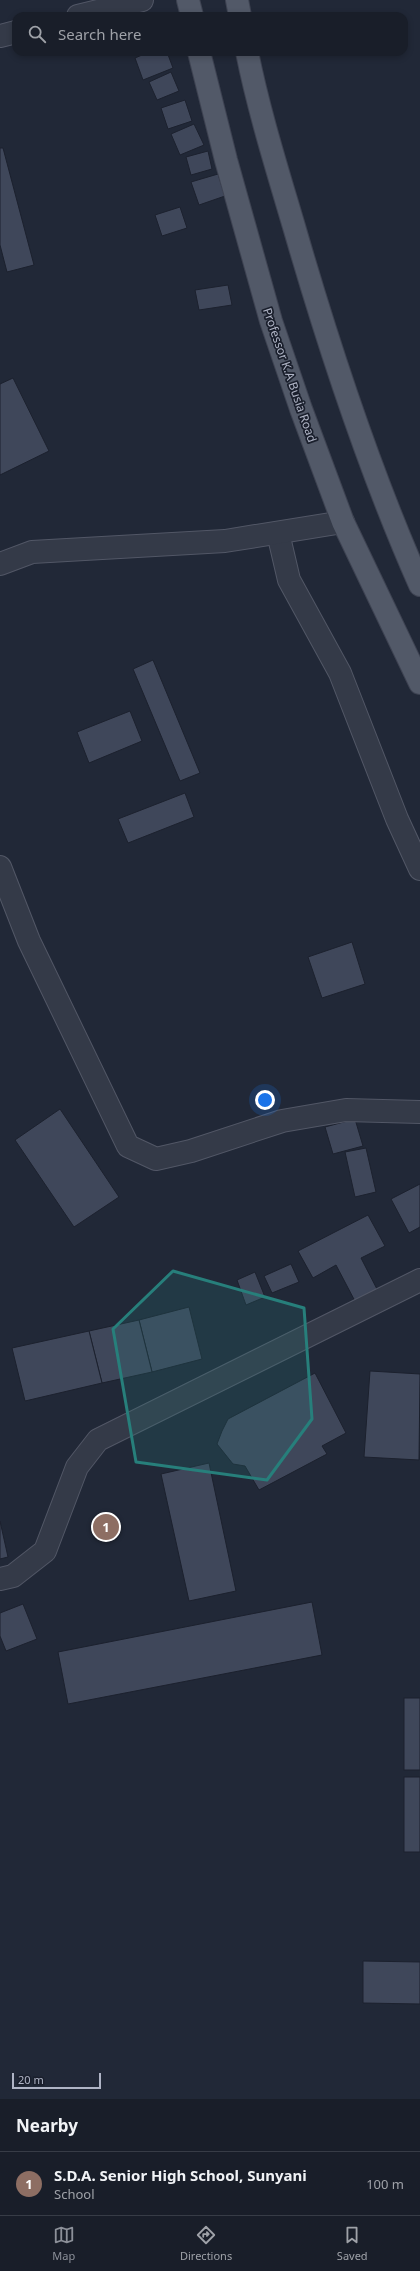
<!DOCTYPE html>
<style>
:root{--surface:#191e29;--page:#262b35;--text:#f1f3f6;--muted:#9fa2a8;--line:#373c46;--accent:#8c9099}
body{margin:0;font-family:"Noto Sans",sans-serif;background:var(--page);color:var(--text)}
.scale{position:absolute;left:12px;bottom:10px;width:89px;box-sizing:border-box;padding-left:4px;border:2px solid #afb4c5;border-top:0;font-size:11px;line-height:14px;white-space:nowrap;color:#afb4c5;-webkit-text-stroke:3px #1a1f2c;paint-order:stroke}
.you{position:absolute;left:265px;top:1100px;width:14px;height:14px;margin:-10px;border:3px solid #fff;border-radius:50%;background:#1a73e8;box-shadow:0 0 0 6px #1a73e833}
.badge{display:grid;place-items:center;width:26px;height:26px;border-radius:50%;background:var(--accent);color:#fff;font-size:13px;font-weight:700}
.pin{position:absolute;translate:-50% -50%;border:2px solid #fff;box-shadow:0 1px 4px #0006}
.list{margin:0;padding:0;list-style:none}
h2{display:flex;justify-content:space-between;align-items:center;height:52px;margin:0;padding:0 16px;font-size:17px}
h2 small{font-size:13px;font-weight:400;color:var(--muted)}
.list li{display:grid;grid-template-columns:26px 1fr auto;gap:12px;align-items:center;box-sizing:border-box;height:64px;padding:0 16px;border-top:1px solid var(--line)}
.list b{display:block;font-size:15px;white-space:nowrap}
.list p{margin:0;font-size:13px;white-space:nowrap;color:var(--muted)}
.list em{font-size:13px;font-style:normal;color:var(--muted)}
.icon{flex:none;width:22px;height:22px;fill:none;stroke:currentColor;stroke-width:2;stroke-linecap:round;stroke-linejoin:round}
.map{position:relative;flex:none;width:420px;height:2099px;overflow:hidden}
.search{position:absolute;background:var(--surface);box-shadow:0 2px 6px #0003;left:12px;right:12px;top:12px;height:44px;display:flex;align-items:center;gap:10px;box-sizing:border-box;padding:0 14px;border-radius:12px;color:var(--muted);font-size:15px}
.sheet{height:116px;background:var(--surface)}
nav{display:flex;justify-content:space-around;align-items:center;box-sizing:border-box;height:56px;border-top:1px solid var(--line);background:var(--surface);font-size:11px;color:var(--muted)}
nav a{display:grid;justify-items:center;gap:2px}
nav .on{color:var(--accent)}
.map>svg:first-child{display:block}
.building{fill:#3f475a;stroke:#1c212e}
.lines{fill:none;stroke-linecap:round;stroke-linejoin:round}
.minor-casing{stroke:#525766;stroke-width:24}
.primary-casing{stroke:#3e4352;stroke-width:24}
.minor{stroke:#343a48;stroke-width:22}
.primary{stroke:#525968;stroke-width:22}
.marked{fill:#277f7b;fill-opacity:0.2;stroke:#277f7b;stroke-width:3;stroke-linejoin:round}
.labels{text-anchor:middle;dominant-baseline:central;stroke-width:3.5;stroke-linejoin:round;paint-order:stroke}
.street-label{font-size:12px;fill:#afb4c5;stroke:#1a1f2c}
</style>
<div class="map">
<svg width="420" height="2099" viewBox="0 0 420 2099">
<rect width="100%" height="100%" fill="#212837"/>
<!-- building -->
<g class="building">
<polygon points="149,52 167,52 173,68 143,80 135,58"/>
<polygon points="171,72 179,91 157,100 149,82"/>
<polygon points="185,100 192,121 168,129 161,108"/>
<polygon points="194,124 204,145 180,155 171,134"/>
<polygon points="0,148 3,148 34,265 7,272 0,245"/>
<polygon points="208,151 212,169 191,175 186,157"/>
<polygon points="218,174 225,196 199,205 191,182"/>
<polygon points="180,207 187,228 162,236 155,215"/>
<polygon points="228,285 232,305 199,310 195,290"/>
<polygon points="13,378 49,451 0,475 0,384"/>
<polygon points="153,660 200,773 180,781 133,669"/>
<polygon points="130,711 142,741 89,763 77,732"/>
<polygon points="185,793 194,817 128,843 118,819"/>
<polygon points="352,942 365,984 322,998 308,957"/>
<polygon points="60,1109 119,1197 74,1227 15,1140"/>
<polygon points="355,1119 363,1146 333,1154 325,1127"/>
<polygon points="366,1148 376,1192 355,1197 345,1152"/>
<polygon points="420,1184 420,1227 409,1233 391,1199"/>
<polygon points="368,1215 385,1246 361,1258 379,1293 357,1305 336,1265 313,1278 298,1251"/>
<polygon points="291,1264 299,1282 272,1293 264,1276"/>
<polygon points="255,1272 265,1297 246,1305 237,1280"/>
<polygon points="189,1307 202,1359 152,1372 139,1320"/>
<polygon points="139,1320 152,1372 102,1383 89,1331"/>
<polygon points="89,1331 102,1383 25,1401 12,1348"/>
<polygon points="370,1371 420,1374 419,1460 364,1457"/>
<polygon points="315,1373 346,1433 322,1446 327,1454 259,1490 245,1466 233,1464 217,1444 222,1431 228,1419"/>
<polygon points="209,1463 236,1591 189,1601 161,1474"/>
<polygon points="0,1521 8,1557 0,1559"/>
<polygon points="312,1602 322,1655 68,1704 58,1652"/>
<polygon points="23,1604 37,1639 6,1651 0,1636 0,1613"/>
<rect x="404" y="1698" width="16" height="72"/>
<rect x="404" y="1777" width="16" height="75"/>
<polygon points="363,1961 420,1962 420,2004 363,2003"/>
</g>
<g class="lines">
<!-- minor casing -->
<g class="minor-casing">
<g id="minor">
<polyline points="78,16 142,0"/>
<polyline points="0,36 16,32"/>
<polyline points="278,533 289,580 340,673 397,819 420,869"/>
<polyline points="0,564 32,552 225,541 343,522"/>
<polyline points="0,867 29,941 128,1146 156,1159 191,1151 282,1121 346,1110 420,1112"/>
<polyline points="0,1579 13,1576 45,1551 77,1467 98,1440 420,1280"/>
</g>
</g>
<!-- primary casing -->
<g class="primary-casing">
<g id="primary">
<polyline points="188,0 192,16"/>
<polyline points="237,0 240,16"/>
<polyline points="199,52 226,160 271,321 301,409 343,522 420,683"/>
<path d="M247,52C259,112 278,172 295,230C330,351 369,470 420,585"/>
</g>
</g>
<!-- minor -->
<use href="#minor" class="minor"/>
<!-- primary -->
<use href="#primary" class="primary"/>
</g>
<!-- marked area -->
<path class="marked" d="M173,1271L304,1308L312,1419L267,1480L136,1462L113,1329Z"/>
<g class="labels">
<!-- street labels -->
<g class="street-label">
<text transform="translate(290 375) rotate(71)">Professor K.A Busia Road</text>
</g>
</g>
</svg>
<div class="scale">20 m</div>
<div class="you"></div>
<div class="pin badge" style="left:106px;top:1527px;background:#8d6e63">1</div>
<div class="search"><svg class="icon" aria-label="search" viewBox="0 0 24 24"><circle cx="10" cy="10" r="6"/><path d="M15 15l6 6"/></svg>Search here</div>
</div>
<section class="sheet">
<h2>Nearby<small></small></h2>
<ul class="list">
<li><span class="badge" style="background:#8d6e63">1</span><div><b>S.D.A. Senior High School, Sunyani</b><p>School</p></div><em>100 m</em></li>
</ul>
</section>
<nav>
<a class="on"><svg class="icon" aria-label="map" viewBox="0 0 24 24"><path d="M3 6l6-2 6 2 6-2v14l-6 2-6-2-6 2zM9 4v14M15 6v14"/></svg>Map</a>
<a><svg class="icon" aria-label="directions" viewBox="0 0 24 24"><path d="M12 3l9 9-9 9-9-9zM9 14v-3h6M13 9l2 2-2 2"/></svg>Directions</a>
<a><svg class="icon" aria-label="saved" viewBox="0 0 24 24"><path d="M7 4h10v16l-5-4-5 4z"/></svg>Saved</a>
</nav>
